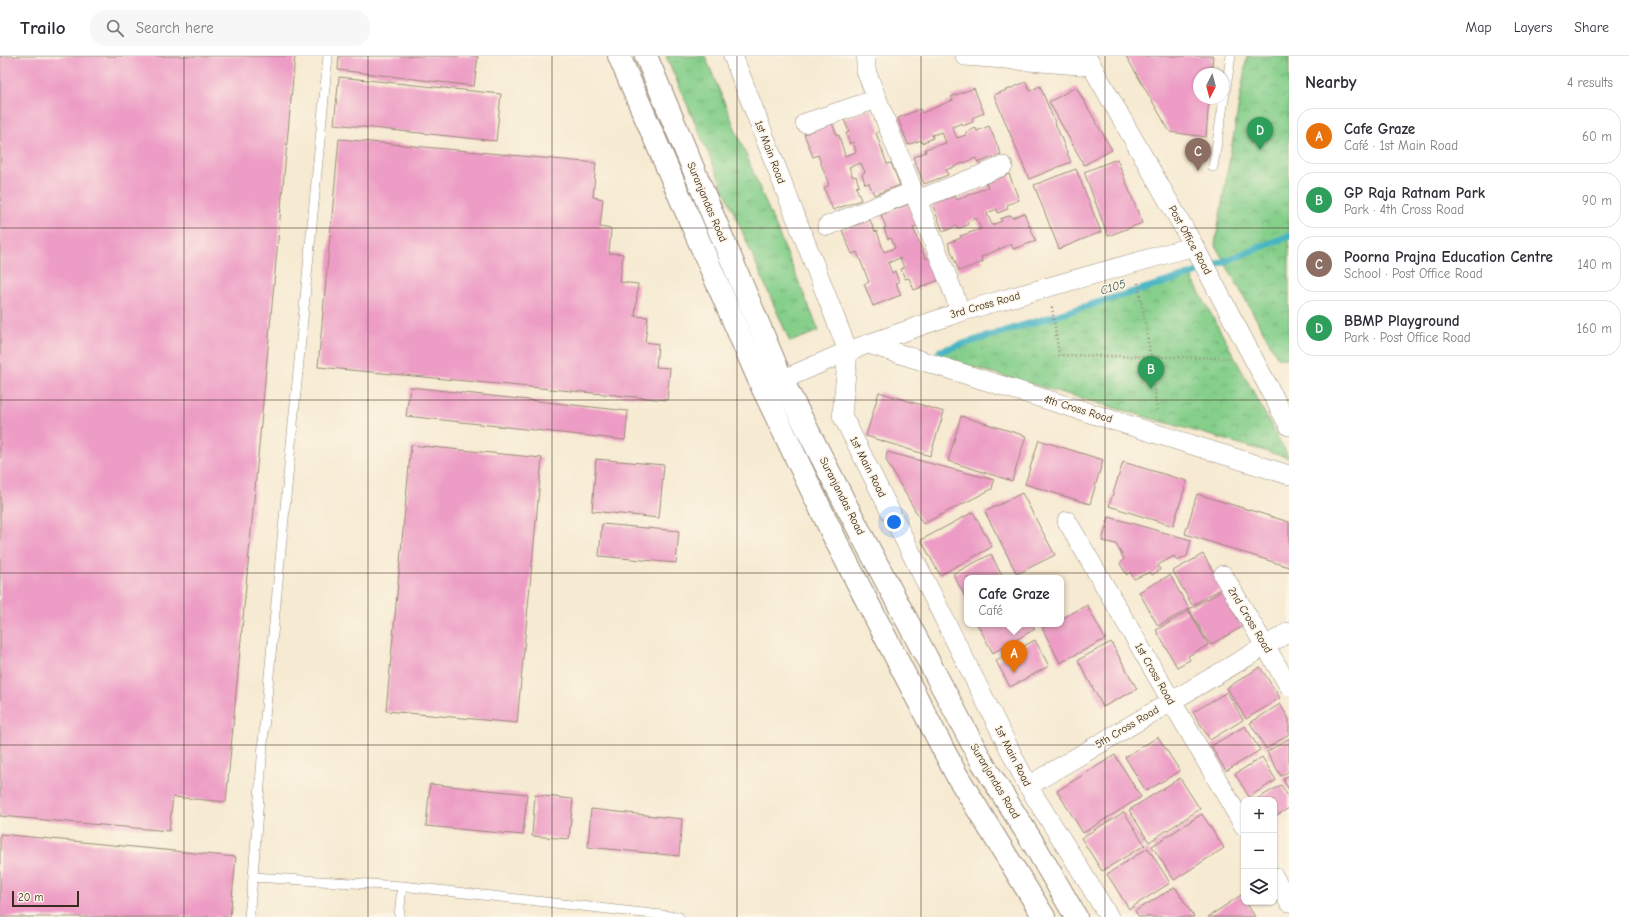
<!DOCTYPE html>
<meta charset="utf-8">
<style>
:root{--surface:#fff;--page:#f7f7f7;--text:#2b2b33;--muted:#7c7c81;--line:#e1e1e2;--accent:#1f6fb2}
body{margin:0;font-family:"Comic Neue",sans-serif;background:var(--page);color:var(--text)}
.controls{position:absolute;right:12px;bottom:12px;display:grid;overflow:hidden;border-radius:8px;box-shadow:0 1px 3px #0004}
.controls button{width:36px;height:36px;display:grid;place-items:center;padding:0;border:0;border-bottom:1px solid var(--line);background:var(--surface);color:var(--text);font:20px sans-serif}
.compass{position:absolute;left:1193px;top:12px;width:36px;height:36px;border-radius:50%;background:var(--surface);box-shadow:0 1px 3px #0004;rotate:186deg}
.scale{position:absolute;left:12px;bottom:10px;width:67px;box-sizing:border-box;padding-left:4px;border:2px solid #3b2a1e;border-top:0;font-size:11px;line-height:14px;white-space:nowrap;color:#3b2a1e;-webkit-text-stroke:3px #fcf5e5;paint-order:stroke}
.you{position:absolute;left:894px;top:466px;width:14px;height:14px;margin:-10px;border:3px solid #fff;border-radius:50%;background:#1a73e8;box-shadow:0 0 0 6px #1a73e833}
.badge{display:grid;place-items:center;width:26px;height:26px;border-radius:50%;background:var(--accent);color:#fff;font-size:13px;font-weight:700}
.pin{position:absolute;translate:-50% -33px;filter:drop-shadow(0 1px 2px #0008)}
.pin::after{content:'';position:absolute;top:21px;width:14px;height:12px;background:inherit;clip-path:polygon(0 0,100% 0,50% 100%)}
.popup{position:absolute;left:964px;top:519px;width:100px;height:52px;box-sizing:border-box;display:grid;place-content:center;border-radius:8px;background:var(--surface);filter:drop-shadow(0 1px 3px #0005);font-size:13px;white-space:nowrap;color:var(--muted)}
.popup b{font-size:15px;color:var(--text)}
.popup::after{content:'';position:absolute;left:50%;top:100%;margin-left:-8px;border:8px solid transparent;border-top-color:var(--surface)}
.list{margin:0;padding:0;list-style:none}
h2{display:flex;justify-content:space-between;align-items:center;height:52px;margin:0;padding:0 16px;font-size:17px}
h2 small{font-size:13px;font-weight:400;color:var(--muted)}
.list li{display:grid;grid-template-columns:26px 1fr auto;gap:12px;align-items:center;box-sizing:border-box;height:56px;margin:0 8px 8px;padding:0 8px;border:1px solid var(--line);border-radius:16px}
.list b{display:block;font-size:15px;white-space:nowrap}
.list p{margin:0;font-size:13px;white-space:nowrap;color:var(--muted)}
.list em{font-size:13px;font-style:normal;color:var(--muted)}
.icon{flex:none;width:22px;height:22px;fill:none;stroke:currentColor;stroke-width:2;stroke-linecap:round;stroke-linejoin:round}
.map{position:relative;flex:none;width:1289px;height:861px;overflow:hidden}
header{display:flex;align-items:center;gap:24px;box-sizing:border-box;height:56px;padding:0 20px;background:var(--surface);border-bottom:1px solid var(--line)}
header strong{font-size:19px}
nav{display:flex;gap:22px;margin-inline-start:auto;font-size:14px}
.search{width:280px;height:36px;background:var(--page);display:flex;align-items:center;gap:10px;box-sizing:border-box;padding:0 14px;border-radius:16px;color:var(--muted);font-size:15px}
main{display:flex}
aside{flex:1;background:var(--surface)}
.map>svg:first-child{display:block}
.grass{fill:url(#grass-tufts);stroke:#607c54}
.park{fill:url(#park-crowns);stroke:#607c54}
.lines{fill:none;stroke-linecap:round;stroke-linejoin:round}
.stream{stroke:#47b4c4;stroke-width:7}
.building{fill:#ed9cc5}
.service-casing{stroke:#988a78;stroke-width:10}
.minor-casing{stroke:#988a78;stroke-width:20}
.primary-casing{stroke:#988a78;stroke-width:24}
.path{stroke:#988a78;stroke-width:2.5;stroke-dasharray:1 3;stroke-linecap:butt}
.service{stroke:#fff;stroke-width:9}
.minor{stroke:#fff;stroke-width:19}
.primary{stroke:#fff;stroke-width:22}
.grid{fill:none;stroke:#3b2a1e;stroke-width:1;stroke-opacity:0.55}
.labels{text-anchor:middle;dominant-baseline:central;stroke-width:3;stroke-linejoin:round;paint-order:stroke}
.street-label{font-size:11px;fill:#3b2a1e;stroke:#fcf5e5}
.water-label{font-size:12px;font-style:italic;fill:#3f5a58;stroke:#fcf5e5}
</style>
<header>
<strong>Trailo</strong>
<div class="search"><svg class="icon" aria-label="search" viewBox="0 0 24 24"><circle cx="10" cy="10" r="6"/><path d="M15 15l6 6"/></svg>Search here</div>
<nav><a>Map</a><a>Layers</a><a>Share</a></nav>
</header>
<main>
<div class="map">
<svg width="1289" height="861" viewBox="0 0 1289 861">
<defs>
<pattern id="grass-tufts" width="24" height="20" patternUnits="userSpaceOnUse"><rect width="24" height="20" fill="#85cf8b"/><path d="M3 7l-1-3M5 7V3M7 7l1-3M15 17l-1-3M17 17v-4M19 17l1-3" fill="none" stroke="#6ea871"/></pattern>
<pattern id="park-crowns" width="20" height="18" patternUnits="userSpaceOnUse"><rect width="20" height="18" fill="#85cf8b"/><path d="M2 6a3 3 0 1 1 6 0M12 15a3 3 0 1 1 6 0" fill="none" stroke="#6ea871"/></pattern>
</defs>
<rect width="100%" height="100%" fill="#fcf5e5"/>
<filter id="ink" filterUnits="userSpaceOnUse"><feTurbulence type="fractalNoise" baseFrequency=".025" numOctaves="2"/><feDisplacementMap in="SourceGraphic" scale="8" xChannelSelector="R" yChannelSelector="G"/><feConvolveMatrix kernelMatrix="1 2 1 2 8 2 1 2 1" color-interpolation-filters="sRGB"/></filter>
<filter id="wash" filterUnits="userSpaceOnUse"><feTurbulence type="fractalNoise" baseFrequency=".012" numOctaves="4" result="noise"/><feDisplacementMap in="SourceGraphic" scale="16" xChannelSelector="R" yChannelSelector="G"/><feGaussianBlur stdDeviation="0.9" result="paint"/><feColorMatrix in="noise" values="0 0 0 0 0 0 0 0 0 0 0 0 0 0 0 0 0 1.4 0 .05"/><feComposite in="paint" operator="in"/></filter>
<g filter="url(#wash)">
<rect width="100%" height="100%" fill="#f6ead2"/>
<!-- grass -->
<polygon class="grass" points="666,0 705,0 819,275 790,286"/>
<!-- park -->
<g class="park">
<polygon points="1247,0 1289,0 1289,302 1278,302 1215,189"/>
<polygon points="1189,217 1289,402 934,300 1054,258"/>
</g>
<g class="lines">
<!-- stream -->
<polyline class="stream" points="940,295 1192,218 1289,180"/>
</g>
<g id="blocks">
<!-- building -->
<g class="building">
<polygon points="0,0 295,0 226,746 173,741 169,775 0,760"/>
<polygon points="339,0 478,0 474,30 338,14"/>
<polygon points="1126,0 1213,0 1211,18 1199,18 1199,42 1209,42 1206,81 1170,76"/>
<polygon points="339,21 501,38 496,85 334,68"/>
<polygon points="1026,26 1030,35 1040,30 1071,106 1029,123 994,39"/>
<polygon points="1076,31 1112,94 1084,109 1049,46"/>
<polygon points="974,32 984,57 972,62 973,66 963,70 962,67 952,71 957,82 966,79 966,76 976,72 977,75 989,70 1001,98 978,107 976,102 946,114 948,119 924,128 913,101 926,96 925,93 946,87 942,76 932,79 933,82 922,87 921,84 908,89 898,62 920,53 922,57 953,44 951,41"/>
<polygon points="871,53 880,75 876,77 887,108 891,107 900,129 874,139 869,127 865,128 862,118 865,116 861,107 849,111 853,121 856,120 859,130 856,131 861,144 833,154 824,132 829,129 818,99 813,101 804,78 832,67 837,80 839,79 845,100 856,96 853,86 850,88 846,77 849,76 844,63"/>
<polygon points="339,83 596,107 593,141 603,143 600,171 611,173 609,197 623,198 620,226 638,228 635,260 648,261 645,286 658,288 656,311 670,312 667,344 318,311"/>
<polygon points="1117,103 1142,167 1108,180 1084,116"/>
<polygon points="1076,113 1101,176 1059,193 1034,129"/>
<polygon points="1009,118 1019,144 1007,149 1008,153 998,157 997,153 987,157 992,169 1002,165 1000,163 1011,159 1012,162 1024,157 1036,185 1013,193 1011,188 981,201 983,206 959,215 948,187 961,182 960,180 981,173 976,162 967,166 968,169 957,173 956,170 943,176 932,148 955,140 957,144 988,131 986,127"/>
<polygon points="909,148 918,170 913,172 926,203 931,201 939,224 914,234 909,222 905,223 901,213 904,212 900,202 888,207 892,217 895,215 899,226 896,227 901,239 873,250 864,228 869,226 857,196 852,198 842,174 870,164 875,176 877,175 884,196 895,192 891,182 888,183 884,172 886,171 881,159"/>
<polygon points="410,331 628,355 625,384 406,360"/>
<polygon points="879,336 944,356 930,400 866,380"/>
<polygon points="961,360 1026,380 1012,425 948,405"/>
<polygon points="1039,384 1103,404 1090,448 1025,428"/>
<polygon points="411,389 542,402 517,667 386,655"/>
<polygon points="887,396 994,424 992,433 923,468 886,404"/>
<polygon points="596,403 664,409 659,462 592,455"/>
<polygon points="1123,406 1187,425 1173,470 1109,450"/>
<polygon points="1022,437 1055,499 1017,518 985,456"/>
<polygon points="1197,438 1289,466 1289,511 1185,478"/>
<polygon points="973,456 992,491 940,519 921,484"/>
<polygon points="1109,461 1191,484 1187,500 1177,505 1174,500 1158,509 1160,514 1152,519 1150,516 1134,523 1130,516 1127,519 1120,508 1124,503 1116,488 1102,485"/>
<polygon points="602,468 679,475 676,507 599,500"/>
<polygon points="991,498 1003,522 967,522 967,544 953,518"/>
<polygon points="1203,498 1223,532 1192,549 1173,515"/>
<polygon points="1170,519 1189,553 1158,570 1139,536"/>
<polygon points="1222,535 1242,571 1210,589 1189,553"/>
<polygon points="1087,549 1105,583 1060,607 1042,572 1051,568 1061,568 1061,563"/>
<polygon points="1189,555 1208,589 1188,600 1190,604 1177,611 1156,574"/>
<polygon points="977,568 1032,568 1035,573 993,597"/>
<polygon points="1035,584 1049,610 1010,631 996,605"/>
<polygon points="1111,586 1137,633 1103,651 1078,604"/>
<polygon points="1260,611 1280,642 1246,663 1227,632"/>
<polygon points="1227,636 1243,664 1210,684 1193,656"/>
<polygon points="1280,648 1289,663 1289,678 1266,693 1250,667"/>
<polygon points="1245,670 1260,694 1226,715 1211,690"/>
<polygon points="1158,681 1180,715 1146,735 1125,701"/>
<polygon points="1289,682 1289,715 1281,720 1267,696"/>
<polygon points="1115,699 1141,741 1083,777 1057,735"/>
<polygon points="1262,701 1276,724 1249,741 1235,718"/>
<polygon points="1289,719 1289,734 1283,723"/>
<polygon points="1180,722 1200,753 1149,786 1129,754"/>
<polygon points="430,728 527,738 523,779 426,770"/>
<polygon points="1281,729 1289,742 1289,752 1274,761 1274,744 1255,744"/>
<polygon points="535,739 573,743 569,783 532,780"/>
<polygon points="591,753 682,763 679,800 588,791"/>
<polygon points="1124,756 1145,789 1102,815 1081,782"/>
<polygon points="1202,758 1224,792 1174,824 1152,790"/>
<polygon points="0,778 236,801 230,861 0,861"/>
<polygon points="1148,792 1170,827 1129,853 1107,818"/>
<polygon points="1175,831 1194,861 1139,861 1135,855"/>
<polygon points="1241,839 1244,846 1246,846 1255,861 1208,861"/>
</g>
</g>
</g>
<g filter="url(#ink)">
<use href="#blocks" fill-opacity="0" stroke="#988a78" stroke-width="1"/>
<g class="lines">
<!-- service casing -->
<g class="service-casing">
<g id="service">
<polyline points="1213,111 1231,0"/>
<polyline points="253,821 265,662 328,0"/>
<polyline points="249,861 253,821 402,830"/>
<polyline points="399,861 402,830 679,861"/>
</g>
</g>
<!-- minor casing -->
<g class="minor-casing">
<g id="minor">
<polyline points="733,0 848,295 842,359 1028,730 1072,800 1109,861"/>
<polyline points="866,0 866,15 954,238 960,256"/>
<polyline points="965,0 1092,10"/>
<polyline points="1086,0 1194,190 1289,370"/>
<polyline points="805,67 877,43"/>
<polyline points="917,144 1003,110"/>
<polyline points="827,170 914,135"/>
<polyline points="868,288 1289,419"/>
<polyline points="782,324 848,295 960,256 1194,190"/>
<polyline points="1067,465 1244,770"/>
<polyline points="1223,519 1289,630"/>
<polyline points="1028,730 1289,576"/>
<polyline points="1274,821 1289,846"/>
</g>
</g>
<!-- primary casing -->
<g class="primary-casing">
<g id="primary">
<polyline points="619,0 762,331 837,487 956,718 1044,861"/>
<polyline points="646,0 782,324 860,476 982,706 1035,790 1076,861"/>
</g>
</g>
<!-- path -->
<g class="path">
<polyline points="1138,227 1151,301 1157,356"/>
<polyline points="1052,251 1059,299 1229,302"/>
</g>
<!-- service -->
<use href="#service" class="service"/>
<!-- minor -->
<use href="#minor" class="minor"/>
<!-- primary -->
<use href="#primary" class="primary"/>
</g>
</g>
<!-- grid -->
<path class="grid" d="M184,0V861M368,0V861M552,0V861M737,0V861M921,0V861M1105,0V861M0,172H1289M0,344H1289M0,517H1289M0,689H1289"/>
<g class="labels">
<!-- street labels -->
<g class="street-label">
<text transform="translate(770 96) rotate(69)">1st Main Road</text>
<text transform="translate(707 146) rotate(67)">Suranjandas Road</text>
<text transform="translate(1190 184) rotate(61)">Post Office Road</text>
<text transform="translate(985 249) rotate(-16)">3rd Cross Road</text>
<text transform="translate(1078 353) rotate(17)">4th Cross Road</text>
<text transform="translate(868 411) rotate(63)">1st Main Road</text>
<text transform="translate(842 440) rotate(63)">Suranjandas Road</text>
<text transform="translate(1250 564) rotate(59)">2nd Cross Road</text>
<text transform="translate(1155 618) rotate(60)">1st Cross Road</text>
<text transform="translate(1127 671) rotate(-31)">5th Cross Road</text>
<text transform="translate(1013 700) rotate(63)">1st Main Road</text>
<text transform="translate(995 725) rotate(59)">Suranjandas Road</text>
</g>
<!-- water labels -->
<g class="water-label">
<text transform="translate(1113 231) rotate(-17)">C105</text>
</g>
</g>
</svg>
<div class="controls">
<button>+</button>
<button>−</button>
<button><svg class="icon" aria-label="layers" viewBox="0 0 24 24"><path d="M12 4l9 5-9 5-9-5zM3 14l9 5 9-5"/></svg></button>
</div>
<svg class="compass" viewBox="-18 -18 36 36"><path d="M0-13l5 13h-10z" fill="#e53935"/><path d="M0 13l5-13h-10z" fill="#7c7c81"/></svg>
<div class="scale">20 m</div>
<div class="you"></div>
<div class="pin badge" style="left:1014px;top:617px;background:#e8710a">A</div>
<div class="popup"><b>Cafe Graze</b>Café</div>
<div class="pin badge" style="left:1151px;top:333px;background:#2e9e5b">B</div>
<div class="pin badge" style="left:1198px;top:115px;background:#8d6e63">C</div>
<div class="pin badge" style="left:1260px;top:94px;background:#2e9e5b">D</div>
</div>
<aside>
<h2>Nearby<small>4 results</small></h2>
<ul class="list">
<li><span class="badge" style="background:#e8710a">A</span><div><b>Cafe Graze</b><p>Café · 1st Main Road</p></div><em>60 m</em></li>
<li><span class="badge" style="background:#2e9e5b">B</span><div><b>GP Raja Ratnam Park</b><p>Park · 4th Cross Road</p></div><em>90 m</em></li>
<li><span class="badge" style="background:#8d6e63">C</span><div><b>Poorna Prajna Education Centre</b><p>School · Post Office Road</p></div><em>140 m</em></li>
<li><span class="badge" style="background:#2e9e5b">D</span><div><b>BBMP Playground</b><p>Park · Post Office Road</p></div><em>160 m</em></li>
</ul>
</aside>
</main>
